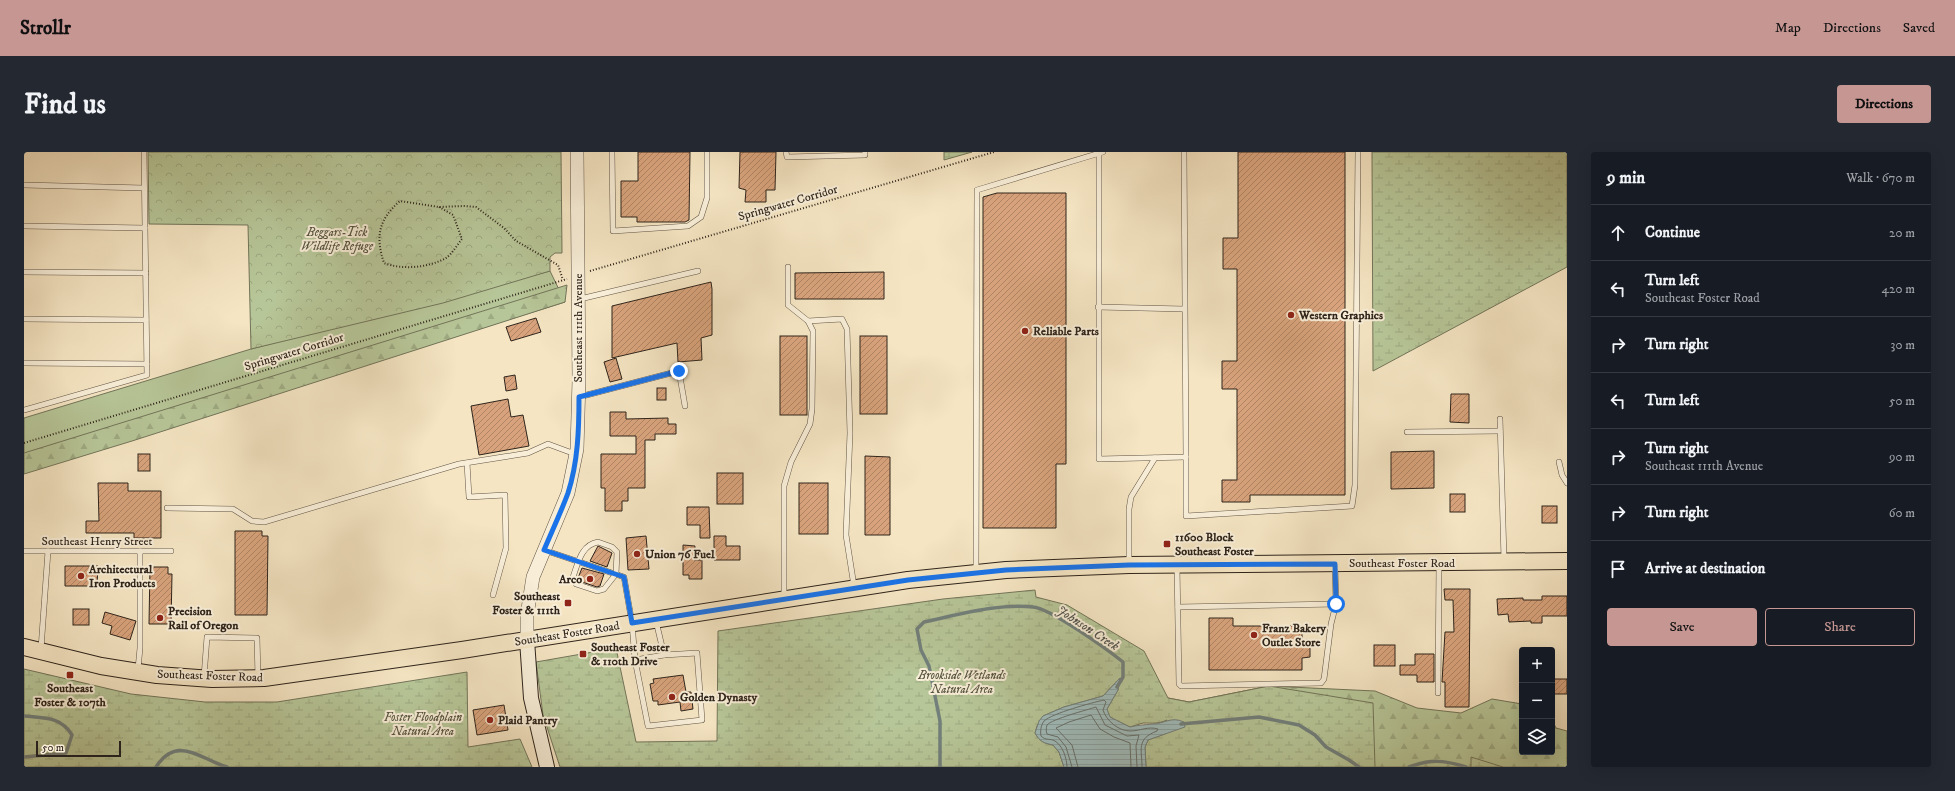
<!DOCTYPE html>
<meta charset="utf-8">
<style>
:root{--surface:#171b24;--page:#242831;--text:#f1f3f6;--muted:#9ea1a6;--line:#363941;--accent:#c59692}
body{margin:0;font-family:"IM FELL DW Pica",serif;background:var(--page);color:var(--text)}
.controls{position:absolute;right:12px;bottom:12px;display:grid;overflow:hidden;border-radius:4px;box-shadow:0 4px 16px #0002}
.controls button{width:36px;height:36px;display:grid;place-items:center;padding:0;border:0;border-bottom:1px solid var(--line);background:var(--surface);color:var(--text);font:20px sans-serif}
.scale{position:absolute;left:12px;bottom:10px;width:85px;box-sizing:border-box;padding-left:4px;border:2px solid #2e241b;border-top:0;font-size:11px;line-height:14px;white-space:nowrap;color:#2e241b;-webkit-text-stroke:3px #f8eed8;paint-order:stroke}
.stop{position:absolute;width:12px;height:12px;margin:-9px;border:3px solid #1a73e8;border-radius:50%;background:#fff}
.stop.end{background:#1a73e8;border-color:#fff;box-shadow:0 1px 4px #0008}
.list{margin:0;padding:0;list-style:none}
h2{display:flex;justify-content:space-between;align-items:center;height:52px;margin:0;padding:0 16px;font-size:17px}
h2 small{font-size:13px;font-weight:400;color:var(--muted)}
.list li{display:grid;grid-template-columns:26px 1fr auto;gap:12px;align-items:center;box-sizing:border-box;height:56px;padding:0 16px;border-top:1px solid var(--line)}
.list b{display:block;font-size:15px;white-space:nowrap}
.list p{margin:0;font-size:13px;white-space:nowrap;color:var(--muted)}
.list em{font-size:13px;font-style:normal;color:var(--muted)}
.actions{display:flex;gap:8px;padding:12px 16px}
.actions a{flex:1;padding:9px 0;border:1px solid var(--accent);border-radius:4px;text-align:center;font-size:14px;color:var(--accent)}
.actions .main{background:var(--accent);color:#111}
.icon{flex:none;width:22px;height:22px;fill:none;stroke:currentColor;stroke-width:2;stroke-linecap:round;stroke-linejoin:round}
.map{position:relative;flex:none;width:1543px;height:615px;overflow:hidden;border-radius:4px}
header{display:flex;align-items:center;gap:24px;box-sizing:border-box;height:56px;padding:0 20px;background:var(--accent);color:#111}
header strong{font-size:19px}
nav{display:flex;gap:22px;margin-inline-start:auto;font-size:14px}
.intro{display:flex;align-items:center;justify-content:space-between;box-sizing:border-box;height:96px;padding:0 24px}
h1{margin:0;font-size:28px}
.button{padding:10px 18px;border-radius:4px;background:var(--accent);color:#111;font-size:14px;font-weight:700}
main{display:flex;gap:24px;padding:0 24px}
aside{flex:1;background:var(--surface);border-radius:4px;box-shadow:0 4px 16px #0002}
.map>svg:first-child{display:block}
.grass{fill:#b7c698;stroke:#72755a}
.forest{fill:url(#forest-firs);stroke:#72755a}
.wetland{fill:url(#wetland-marsh);stroke:#72755a}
.park{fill:url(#park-crowns);stroke:#72755a}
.water{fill:url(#water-rules);stroke:#72807c}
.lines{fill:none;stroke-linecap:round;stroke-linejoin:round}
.shore{stroke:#67706c;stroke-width:1}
.stream{stroke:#72807c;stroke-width:3.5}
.building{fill:url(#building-hatch);stroke:#2e241b}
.service-casing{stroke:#605445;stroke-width:6}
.tertiary-casing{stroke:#605445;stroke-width:14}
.secondary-casing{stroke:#2e241b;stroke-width:16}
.primary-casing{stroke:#2e241b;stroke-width:18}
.path{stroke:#2e241b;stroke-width:2;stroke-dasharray:1 2;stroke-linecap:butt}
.service{stroke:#f8eed8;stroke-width:5}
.tertiary{stroke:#f8eed8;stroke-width:13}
.secondary{stroke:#f8eed8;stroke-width:14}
.primary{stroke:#f5e5c3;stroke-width:16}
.route{stroke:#1a73e8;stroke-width:5}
.poi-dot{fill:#8f2418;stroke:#f8eed8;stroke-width:1.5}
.labels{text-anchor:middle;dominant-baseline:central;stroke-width:4;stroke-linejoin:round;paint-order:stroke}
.street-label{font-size:12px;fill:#2e241b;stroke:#f8eed8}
.park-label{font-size:12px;font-style:italic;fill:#575540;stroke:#f8eed8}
.poi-label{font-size:12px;font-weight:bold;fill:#2e241b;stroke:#f8eed8;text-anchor:start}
.water-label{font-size:13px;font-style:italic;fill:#50524c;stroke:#f8eed8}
</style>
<header>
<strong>Strollr</strong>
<nav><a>Map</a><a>Directions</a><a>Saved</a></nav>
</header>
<div class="intro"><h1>Find us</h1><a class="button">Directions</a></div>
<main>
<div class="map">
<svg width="1543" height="615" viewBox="0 0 1543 615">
<defs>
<pattern id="forest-firs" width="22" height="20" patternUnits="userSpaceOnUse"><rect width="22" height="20" fill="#b7c698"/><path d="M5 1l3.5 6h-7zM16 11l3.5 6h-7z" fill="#9eaa82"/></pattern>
<pattern id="wetland-marsh" width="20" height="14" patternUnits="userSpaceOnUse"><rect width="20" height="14" fill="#b7c698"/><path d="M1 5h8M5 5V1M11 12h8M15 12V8" fill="none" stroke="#9eaa82"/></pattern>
<pattern id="park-crowns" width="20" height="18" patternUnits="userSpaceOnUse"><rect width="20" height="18" fill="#b7c698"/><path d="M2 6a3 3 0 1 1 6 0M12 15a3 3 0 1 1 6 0" fill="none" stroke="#9eaa82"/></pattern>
<pattern id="water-rules" width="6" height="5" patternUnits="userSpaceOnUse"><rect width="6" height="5" fill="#a0bdbd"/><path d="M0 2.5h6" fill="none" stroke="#8aa2a2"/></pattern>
<pattern id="building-hatch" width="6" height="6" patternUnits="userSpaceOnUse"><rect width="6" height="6" fill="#d8a37c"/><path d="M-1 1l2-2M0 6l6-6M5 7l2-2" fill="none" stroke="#b08565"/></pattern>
</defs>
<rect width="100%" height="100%" fill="#f5e5c3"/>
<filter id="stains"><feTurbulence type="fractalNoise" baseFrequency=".005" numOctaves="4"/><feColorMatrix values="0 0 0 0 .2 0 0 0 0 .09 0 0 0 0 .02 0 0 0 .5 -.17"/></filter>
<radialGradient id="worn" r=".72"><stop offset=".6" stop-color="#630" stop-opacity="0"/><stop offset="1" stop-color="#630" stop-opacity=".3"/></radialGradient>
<!-- grass -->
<polygon class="grass" points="526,119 541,150 0,319 0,266 227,197"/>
<!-- forest -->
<g class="forest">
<polygon points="543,133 541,150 108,289 0,322 0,301"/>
<polygon points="1245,534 1351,539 1393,556 1437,561 1468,547 1498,552 1498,600 1528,600 1528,568 1532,576 1543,579 1543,615 1122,615 1144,546 1165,550"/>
</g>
<!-- wetland -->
<g class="wetland">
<polygon points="920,0 948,0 920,8"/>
<polygon points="1348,0 1543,0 1543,115 1349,219"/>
<path d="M1011,438L1012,445L1043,453L1120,499L1144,546L1165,550L1245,534L1349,551L1351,615H1122L1121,595L1124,588L1143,581V568C1134,572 1129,571 1119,571C1115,572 1110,574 1106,575L1085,565L1083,557L1094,538L1096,526L1079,544L1040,555L1019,564L1013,574L1011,581C1016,590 1020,591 1029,593L1035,600L1040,615H536L519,563L512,510L592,496L612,590L693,589L694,479L919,447Z"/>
<polygon points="0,517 107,542 181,550 253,550 443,520 444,595 496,587 508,615 0,615"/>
<polygon points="1447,605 1479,615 1447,615"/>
</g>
<!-- park -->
<polygon class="park" points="124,0 537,0 538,101 531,101 526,105 526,119 419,151 227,197 224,73 125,72"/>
<!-- water -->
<path class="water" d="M1096,526L1094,538L1083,557L1086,565L1106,575C1114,573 1120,573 1128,572C1140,572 1147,564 1160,570L1161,575L1124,588L1121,595L1122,615H1040L1035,600L1029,593C1020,591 1016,590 1011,581L1015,569L1019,564L1040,555L1079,544Z"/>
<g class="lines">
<!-- shore -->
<g class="shore">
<path d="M1043,615C1043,607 1039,594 1031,589C1026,586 1022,589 1017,584C1016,579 1017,573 1020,569C1029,561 1067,551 1080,548L1082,550L1079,558C1082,568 1094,579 1106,579C1116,579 1124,574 1134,577L1133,579C1112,587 1118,597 1118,615"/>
<path d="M1048,615L1042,595L1034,585L1023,582C1022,580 1022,576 1023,573C1028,567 1063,558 1072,555L1081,573L1103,584L1115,583L1112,594L1113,615"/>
<polyline points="1054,615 1048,593 1032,576 1045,570 1067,563 1076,577 1090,585 1106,591 1107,615"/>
</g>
<!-- stream -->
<g class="stream">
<path d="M0,564C19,566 37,564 48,583L42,601L0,605"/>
<polyline points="1157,572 1235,565 1275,573 1291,583 1302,595 1325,608 1335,615"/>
<path d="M132,615C153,582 176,607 203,615"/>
<path d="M916,615V569L905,514L897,498L893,477L900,470C934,463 975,451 1009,455C1026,456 1084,498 1099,510V525L1093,535"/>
<path d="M1385,615C1407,607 1420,608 1442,615"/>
</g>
</g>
<!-- building -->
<g class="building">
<polygon points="614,0 666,0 665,68 661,70 613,70 613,65 597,65 597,29 614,29"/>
<polygon points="716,0 752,0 751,38 742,38 742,50 721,50 722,38 715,36"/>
<polygon points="1214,0 1321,0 1321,343 1226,343 1226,350 1198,350 1198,328 1213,328 1213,237 1198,237 1198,209 1213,209 1213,117 1199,117 1199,86 1214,86"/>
<polygon points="973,41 1042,41 1042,312 1032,312 1032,376 959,376 959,45"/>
<polygon points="860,120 860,147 771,147 771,121"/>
<polygon points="687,130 688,137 688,183 677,186 678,208 654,210 653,191 588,206 588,154"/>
<polygon points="512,166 517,180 487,189 482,175"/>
<rect x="756" y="184" width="27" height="79"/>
<rect x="836" y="184" width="27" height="78"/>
<polygon points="592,206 598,227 586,230 580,210"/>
<polygon points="491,223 493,237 482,239 480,225"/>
<rect x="633" y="236" width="9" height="12"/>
<polygon points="1427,242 1445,242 1445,271 1426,270"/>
<polygon points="484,247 487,265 499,263 505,294 455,303 447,254"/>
<polygon points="586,260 602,260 602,267 644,266 644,272 652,272 652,282 631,282 631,288 621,288 621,336 604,336 604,349 598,349 598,359 581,359 581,336 577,336 577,302 612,302 612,284 586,284"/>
<polygon points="1410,299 1410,336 1367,337 1367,300"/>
<rect x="114" y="302" width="12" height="17"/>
<polygon points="841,304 866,305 866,383 841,383"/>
<rect x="693" y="321" width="26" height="31"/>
<polygon points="74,331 104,331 104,339 137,339 137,386 110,386 110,381 62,381 62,369 75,369"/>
<rect x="775" y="331" width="29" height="51"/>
<rect x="1426" y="342" width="15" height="18"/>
<rect x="1518" y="354" width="15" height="17"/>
<polygon points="663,355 685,355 686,386 676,386 676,373 663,373"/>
<polygon points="211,379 238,379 238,384 244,384 243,463 211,463"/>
<polygon points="622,384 625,417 604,418 602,386"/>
<polygon points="690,384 702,384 702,394 716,394 716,408 690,408"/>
<polygon points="659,393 671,394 670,408 678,408 678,427 665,427 665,423 659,423"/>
<polygon points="574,394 588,401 583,415 566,409"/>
<polygon points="41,414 74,414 73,434 41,434"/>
<polygon points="126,415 144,415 144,422 148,422 147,472 125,472"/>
<polygon points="558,416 580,422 576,434 573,435 555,429 554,426"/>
<polygon points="1420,437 1446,437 1445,555 1421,555 1421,530 1418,530 1421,480 1430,480 1429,448 1421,448"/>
<polygon points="1518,444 1543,444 1543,464 1518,464 1518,471 1507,471 1507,469 1485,470 1484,462 1474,463 1473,447 1499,446 1499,448 1518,448"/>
<rect x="49" y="457" width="16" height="16"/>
<polygon points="81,460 112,469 106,488 86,482 88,474 78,471"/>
<polygon points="1185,466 1209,466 1209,474 1278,474 1278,488 1286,488 1286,505 1278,506 1278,518 1185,518"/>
<rect x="1350" y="493" width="21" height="21"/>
<polygon points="1391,502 1410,502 1410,530 1393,530 1393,523 1376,523 1376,513 1391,513"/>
<polygon points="659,523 662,540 667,540 669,557 657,559 656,550 634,553 634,549 629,549 626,532 630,531 629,527"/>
<rect x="1528" y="527" width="15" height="15"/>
<polygon points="480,553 484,578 453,583 449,558"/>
</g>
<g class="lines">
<!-- service casing -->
<g class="service-casing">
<g id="service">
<polyline points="588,0 589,79 664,74 677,65 683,46 683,0"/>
<polyline points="762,0 763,5 841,3 841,0"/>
<polyline points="1075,1 1075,307 1162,305 1160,0"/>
<polyline points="0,33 120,36"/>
<polyline points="0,74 121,76"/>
<polyline points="0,120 122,121"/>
<polyline points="556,147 674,119"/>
<polyline points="1074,155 1160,157"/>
<polyline points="0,167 122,168"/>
<polyline points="784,169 818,167 823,177 826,281 822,383 830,434"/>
<polyline points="0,211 123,212"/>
<polyline points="555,245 655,219 661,254"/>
<polyline points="0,258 123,223 120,0"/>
<polyline points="1476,267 1480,407"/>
<polyline points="1383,280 1476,279"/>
<polyline points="1162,305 1162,364 1328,354 1331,333 1334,0"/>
<polyline points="1535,310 1538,323 1543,331"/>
<polyline points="443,311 445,345 481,343 482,396 469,443"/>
<polyline points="143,356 209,357 228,369 240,370 435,312 504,301 524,292 551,302"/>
<path d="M574,390L588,395L593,400L592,422L580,437L573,439L552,432L549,425C554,411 557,393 574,390Z"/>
<polyline points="520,398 600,425 608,471 611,508 624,574 678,568 673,501 640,503 632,469"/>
<polyline points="0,399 147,399"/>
<polyline points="1105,410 1105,357 1107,345 1131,306"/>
<polyline points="1153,415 1155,532 1157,534 1297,531 1300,527 1307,472 1312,452"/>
<polyline points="952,419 953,38 1079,0"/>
<polyline points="760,445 760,334 767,310 786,272 788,257 789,179 784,169 764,153 764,115"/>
<polyline points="1154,455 1312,452 1311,413"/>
<polyline points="17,497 24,399"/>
<polyline points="611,508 640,503"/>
<polyline points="114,517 116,496 116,399"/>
<polyline points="180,525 183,485 233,486 234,525"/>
<polyline points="1414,541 1415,412"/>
</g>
</g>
<!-- tertiary casing -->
<g class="tertiary-casing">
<polyline id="tertiary" points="503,488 503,463 509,425 544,341 553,297 555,228 553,0"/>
</g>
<!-- secondary casing -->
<g class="secondary-casing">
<polyline id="secondary" points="503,488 507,546 523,615"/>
</g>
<!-- primary casing -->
<g class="primary-casing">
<polyline id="primary" points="0,495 77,514 133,523 188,527 240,526 438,498 884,428 982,418 1105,413 1543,409"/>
</g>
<!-- path -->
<g class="path">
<path d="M415,55L429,63L438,87C433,93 428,102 422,106C404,116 378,118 360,111C351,84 355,67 376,49L415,55L440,54L452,55L480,76L492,89L534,113L539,128"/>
<polyline points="566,119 970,0"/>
<polyline points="0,291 543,127"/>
</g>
<!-- service -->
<use href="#service" class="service"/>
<!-- tertiary -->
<use href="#tertiary" class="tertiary"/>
<!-- secondary -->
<use href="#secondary" class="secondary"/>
<!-- primary -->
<use href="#primary" class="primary"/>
</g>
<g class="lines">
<!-- route -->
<path class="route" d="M655,219L555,245C555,277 554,310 544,341C537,360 528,379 520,398L600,425L608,471L884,428L982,418L1105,413L1311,412L1312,452"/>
</g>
<!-- markers -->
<g class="poi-dot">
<circle cx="1267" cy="163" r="4"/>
<circle cx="1001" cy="179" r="4"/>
<rect x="1139" y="388" width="8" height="8" rx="2"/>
<circle cx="613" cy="402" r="4"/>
<circle cx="57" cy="424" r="4"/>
<circle cx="566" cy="427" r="4"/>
<rect x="540" y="447" width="8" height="8" rx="2"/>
<circle cx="136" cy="466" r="4"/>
<circle cx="1230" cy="483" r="4"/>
<rect x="555" y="498" width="8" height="8" rx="2"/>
<rect x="42" y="519" width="8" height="8" rx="2"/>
<circle cx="648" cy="545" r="4"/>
<circle cx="466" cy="568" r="4"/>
</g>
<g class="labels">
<!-- street labels -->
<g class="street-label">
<text transform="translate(764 51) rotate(-16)">Springwater Corridor</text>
<text transform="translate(554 176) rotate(-90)">Southeast 111th Avenue</text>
<text transform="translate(270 200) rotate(-17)">Springwater Corridor</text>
<text x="73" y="389">Southeast Henry Street</text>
<text x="1378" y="411">Southeast Foster Road</text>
<text transform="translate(543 482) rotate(-9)">Southeast Foster Road</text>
<text transform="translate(186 524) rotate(2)">Southeast Foster Road</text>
</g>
<!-- park labels -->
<g class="park-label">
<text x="313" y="80">Beggars-Tick<tspan x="313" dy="14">Wildlife Refuge</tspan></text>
<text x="938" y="523">Brookside Wetlands<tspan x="938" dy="14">Natural Area</tspan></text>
<text x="399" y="565">Foster Floodplain<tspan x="399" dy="14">Natural Area</tspan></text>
</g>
<!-- poi labels -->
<g class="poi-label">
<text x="1275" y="163">Western Graphics</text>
<text x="1009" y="179">Reliable Parts</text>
<text x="1151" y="385">11600 Block<tspan x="1151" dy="14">Southeast Foster</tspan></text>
<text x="621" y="402">Union 76 Fuel</text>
<text x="65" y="417">Architectural<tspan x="65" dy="14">Iron Products</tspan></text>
<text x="558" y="427" text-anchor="end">Arco</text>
<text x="536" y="444" text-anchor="end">Southeast<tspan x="536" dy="14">Foster &amp; 111th</tspan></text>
<text x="144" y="459">Precision<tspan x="144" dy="14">Rail of Oregon</tspan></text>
<text x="1238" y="476">Franz Bakery<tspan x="1238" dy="14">Outlet Store</tspan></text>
<text x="567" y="495">Southeast Foster<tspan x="567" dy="14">&amp; 110th Drive</tspan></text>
<text x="46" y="536" text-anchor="middle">Southeast<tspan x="46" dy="14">Foster &amp; 107th</tspan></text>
<text x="656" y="545">Golden Dynasty</text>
<text x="474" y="568">Plaid Pantry</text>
</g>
<!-- water labels -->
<g class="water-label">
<text transform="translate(1064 476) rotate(33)">Johnson Creek</text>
</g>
</g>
<rect width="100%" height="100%" filter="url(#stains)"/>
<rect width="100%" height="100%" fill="url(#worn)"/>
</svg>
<div class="controls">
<button>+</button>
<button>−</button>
<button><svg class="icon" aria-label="layers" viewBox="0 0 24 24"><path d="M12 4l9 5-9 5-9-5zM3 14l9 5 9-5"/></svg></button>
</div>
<div class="scale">50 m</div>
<div class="stop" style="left:1312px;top:452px"></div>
<div class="stop end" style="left:655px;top:219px"></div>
</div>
<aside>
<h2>9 min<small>Walk · 670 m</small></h2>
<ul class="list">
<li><svg class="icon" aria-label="ahead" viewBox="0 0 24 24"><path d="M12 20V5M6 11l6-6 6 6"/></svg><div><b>Continue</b></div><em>20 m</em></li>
<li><svg class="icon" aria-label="left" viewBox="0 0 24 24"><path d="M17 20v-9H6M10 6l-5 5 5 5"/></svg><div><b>Turn left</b><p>Southeast Foster Road</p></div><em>420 m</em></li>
<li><svg class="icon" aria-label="right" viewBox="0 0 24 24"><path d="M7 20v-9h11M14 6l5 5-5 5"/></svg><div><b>Turn right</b></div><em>30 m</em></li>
<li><svg class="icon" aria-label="left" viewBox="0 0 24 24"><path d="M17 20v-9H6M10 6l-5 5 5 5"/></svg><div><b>Turn left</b></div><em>50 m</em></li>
<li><svg class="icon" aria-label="right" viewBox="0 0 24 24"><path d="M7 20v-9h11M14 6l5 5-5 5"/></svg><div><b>Turn right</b><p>Southeast 111th Avenue</p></div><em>90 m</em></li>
<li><svg class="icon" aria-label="right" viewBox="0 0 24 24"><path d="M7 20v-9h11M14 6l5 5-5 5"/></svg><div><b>Turn right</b></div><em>60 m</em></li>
<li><svg class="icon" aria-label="arrive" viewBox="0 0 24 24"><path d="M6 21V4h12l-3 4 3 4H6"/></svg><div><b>Arrive at destination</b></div></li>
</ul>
<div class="actions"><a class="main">Save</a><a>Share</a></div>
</aside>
</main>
